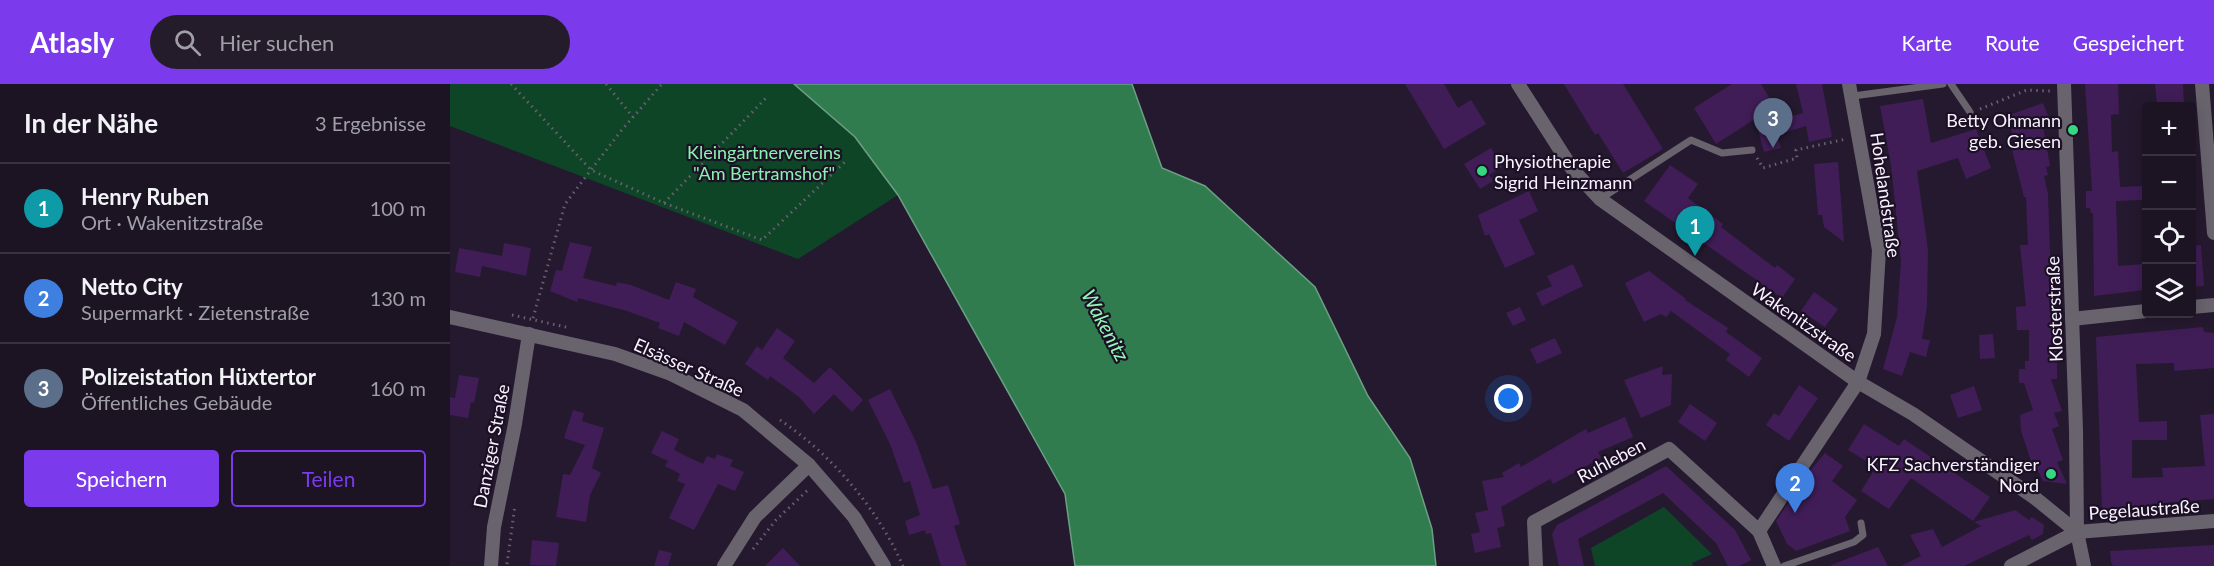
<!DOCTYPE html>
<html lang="de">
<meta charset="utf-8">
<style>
:root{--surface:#1c1323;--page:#251c2b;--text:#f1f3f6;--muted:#a09ea6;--line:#3a3241;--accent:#7c3aed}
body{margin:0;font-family:Lato,sans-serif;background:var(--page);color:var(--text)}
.controls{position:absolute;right:18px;top:18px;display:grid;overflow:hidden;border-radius:6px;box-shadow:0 3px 15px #0003}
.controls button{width:54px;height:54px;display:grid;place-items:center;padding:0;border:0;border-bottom:2px solid var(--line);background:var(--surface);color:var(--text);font:30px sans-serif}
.you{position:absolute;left:1059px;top:315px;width:21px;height:21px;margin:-15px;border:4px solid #fff;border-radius:50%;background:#1a73e8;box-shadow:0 0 0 9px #1a73e833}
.badge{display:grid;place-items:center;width:39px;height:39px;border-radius:50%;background:var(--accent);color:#fff;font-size:20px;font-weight:700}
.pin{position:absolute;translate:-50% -50px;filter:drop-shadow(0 2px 3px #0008)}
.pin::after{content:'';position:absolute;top:32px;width:21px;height:18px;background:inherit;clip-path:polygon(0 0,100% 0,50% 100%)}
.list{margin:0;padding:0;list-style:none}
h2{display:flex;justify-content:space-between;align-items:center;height:78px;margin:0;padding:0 24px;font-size:26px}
h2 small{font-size:20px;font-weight:400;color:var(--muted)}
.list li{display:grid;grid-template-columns:39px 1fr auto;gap:18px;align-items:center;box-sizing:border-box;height:90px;padding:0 24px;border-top:2px solid var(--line)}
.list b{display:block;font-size:22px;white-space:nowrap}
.list p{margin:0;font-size:20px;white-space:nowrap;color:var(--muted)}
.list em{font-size:20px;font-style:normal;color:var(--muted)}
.actions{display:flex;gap:12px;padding:18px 24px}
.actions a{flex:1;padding:14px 0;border:2px solid var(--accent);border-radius:6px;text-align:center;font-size:21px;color:var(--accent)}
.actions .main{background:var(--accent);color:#fff}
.icon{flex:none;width:33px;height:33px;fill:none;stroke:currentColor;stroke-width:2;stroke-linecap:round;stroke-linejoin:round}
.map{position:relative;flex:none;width:1764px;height:482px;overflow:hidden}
header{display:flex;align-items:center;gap:36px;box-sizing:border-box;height:84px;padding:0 30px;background:var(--accent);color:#fff}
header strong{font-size:28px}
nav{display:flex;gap:33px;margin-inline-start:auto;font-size:21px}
.search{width:420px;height:54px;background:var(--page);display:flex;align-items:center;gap:15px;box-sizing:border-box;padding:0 21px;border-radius:33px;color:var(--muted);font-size:22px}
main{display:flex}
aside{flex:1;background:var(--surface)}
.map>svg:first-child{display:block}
.green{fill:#0d4526}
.water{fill:#307c4f;stroke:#6c9f84;stroke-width:1.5}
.building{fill:#401d57}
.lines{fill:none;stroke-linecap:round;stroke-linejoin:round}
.path{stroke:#6a6073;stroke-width:3;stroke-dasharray:1.5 4.5;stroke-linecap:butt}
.service{stroke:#69636e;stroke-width:7}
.minor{stroke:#69636e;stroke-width:14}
.poi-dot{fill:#35d881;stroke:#1c1025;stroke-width:2}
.labels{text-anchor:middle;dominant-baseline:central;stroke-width:4.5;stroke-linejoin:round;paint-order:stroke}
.poi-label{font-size:18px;fill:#f8f2fe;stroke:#1c1025;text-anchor:end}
.park-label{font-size:18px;fill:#8bf1af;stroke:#1c1025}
.street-label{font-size:18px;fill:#f8f2fe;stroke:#1c1025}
.water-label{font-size:20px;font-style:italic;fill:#92f8b6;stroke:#1c1025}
</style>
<header>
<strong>Atlasly</strong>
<div class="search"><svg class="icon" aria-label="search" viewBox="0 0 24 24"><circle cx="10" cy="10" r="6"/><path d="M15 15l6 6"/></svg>Hier suchen</div>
<nav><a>Karte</a><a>Route</a><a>Gespeichert</a></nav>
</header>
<main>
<aside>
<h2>In der Nähe<small>3 Ergebnisse</small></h2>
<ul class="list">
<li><span class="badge" style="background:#0f9aa8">1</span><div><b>Henry Ruben</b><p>Ort · Wakenitzstraße</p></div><em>100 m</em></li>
<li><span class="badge" style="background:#3f7fe0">2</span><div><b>Netto City</b><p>Supermarkt · Zietenstraße</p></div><em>130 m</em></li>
<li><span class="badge" style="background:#5c6f8a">3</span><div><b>Polizeistation Hüxtertor</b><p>Öffentliches Gebäude</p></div><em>160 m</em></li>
</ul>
<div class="actions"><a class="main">Speichern</a><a>Teilen</a></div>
</aside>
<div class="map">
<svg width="1764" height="482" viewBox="0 0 1764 482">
<rect width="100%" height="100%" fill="#25192f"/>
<!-- green -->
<g class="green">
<polygon points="0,0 344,0 405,53 448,111 348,175 0,42"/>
<polygon points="1214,423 1262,470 1242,479 1243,482 1145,482 1141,464"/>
</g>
<!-- water -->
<polygon class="water" points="344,0 682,0 712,84 755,102 865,203 918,312 960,374 982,445 986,482 625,482 615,410 448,111 405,53"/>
<!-- building -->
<g class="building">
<polygon points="955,0 994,0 1008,24 1021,16 1036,40 994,65"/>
<polygon points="1114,0 1173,0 1213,65 1173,89 1148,49 1145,51"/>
<polygon points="1282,0 1311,0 1332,35 1353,29 1346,0 1372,0 1382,53 1359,58 1356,42 1327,51 1331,64 1314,68 1305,35 1266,60 1244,24"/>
<polygon points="1635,0 1668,0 1669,30 1661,31 1662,68 1668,67 1670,103 1692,102 1692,116 1666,117 1668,182 1693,180 1695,206 1644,212 1643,129 1641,129 1640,124 1636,124 1636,107 1642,107"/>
<polygon points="1705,0 1733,0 1734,22 1707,22"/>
<polygon points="1473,15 1481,59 1526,45 1541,84 1516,95 1508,74 1467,87 1478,166 1477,222 1472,255 1480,256 1476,273 1460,268 1452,292 1433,285 1447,233 1451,177 1441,81 1430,22"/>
<polygon points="1593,19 1599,34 1592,36 1600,82 1596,83 1598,91 1594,92 1598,110 1603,256 1606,256 1607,276 1607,295 1601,295 1612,327 1604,329 1609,342 1602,345 1613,376 1607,378 1617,400 1593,397 1587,385 1584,386 1571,347 1570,331 1583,326 1574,299 1569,299 1569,285 1575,285 1575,277 1579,277 1579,246 1567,246 1566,223 1576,222 1570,161 1578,161 1576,113 1574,113 1562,66 1565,65 1561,45 1563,44 1559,31"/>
<polygon points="1041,64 1052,83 1039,91 1043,97 1030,105 1014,80"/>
<polygon points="1388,78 1390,103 1394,158 1374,143 1372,131 1368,131 1365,94 1364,80"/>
<polygon points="1220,81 1248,100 1238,114 1273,140 1271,143 1325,184 1327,181 1345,195 1332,214 1194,117"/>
<polygon points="1079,107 1088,127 1069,136 1085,170 1055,184 1039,150 1035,152 1028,131"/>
<polygon points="120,158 142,163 133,194 166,202 167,198 181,201 219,216 226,198 246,205 243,213 288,238 275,261 234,238 229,252 208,244 210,239 177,227 128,214 127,218 100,207 106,186 112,187"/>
<polygon points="54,159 81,164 76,192 32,182 30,193 5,188 9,164 52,172"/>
<polygon points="1751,161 1754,202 1742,203 1742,162"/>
<polygon points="1123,180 1133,202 1092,222 1086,209 1102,202 1097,192"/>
<polygon points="1199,187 1236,215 1235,216 1278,244 1276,248 1312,274 1299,293 1276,276 1280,270 1221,227 1216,233 1211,230 1194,238 1175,199"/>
<polygon points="1364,208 1388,225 1375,243 1351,227"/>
<polygon points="1070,223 1076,236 1063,242 1056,229"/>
<polygon points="1753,243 1754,248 1764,249 1764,284 1724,287 1724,279 1686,280 1689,338 1717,337 1717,356 1682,356 1682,394 1713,393 1712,384 1755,382 1750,331 1764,330 1764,415 1702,420 1702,423 1652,425 1646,253"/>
<polygon points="327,244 345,257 333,274 364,299 380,283 413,316 402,328 384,310 364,330 349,313 320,292 318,296 295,280 307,262 312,266"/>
<polygon points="1543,250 1545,274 1530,275 1529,251"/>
<polygon points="1105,254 1112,269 1087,280 1080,265"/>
<polygon points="1213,282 1212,291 1222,290 1221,321 1191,334 1174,296"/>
<polygon points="9,291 29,294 24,319 21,318 18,334 0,331 0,313 5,314"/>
<polygon points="1349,301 1368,314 1339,357 1316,341 1324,329 1329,332"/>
<polygon points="1524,302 1532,326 1508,334 1500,311"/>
<polygon points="440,305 466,358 483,405 498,401 510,440 504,442 517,482 491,482 481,449 476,450 475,446 459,451 455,437 470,431 460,397 454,399 440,360 418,316"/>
<polygon points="1240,320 1267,339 1255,357 1228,338"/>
<polygon points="123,326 134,329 132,337 154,344 142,384 151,389 140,411 136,438 106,433 113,390 120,391 135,361 114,354"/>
<polygon points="1175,333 1183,353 1148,368 1151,374 1103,400 1100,395 1051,423 1055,442 1047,444 1051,463 1025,469 1021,450 1030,448 1025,429 1038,426 1032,397 1054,393 1052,389 1069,379 1071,383 1136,345 1138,349"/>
<polygon points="1414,340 1449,362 1454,355 1540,413 1523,437 1461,394 1439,425 1411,407 1426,383 1398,366"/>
<polygon points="212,347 229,355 224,366 240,374 253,380 257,372 265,375 267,370 283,376 280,382 294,388 285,407 268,400 244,446 219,434 235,400 227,397 230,390 215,382 218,377 201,369"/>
<polygon points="1375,369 1393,382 1382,397 1407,416 1395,433 1400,447 1346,467 1337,460 1326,437 1363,383"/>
<polygon points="1216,382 1285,446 1301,476 1289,482 1278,482 1266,459 1213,409 1128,455 1134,482 1109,482 1102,450 1107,441"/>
<polygon points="1565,426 1579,436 1582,433 1594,441 1593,450 1582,456 1579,451 1514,482 1451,482 1471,472 1460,451 1483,445 1492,463 1531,442 1524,438"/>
<polygon points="82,456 109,459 106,482 80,481"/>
<polygon points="1764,461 1764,482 1663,482 1661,478 1660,467"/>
<polygon points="1428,463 1438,482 1381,482 1381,481"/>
<polygon points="333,464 350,482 315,482"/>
<polygon points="209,466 222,469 218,482 204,482"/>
</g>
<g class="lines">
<!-- path -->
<g class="path">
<polyline points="61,0 141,86 214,119 312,156 397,76"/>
<polyline points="156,0 183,33"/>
<polyline points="1530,25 1577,6 1601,7"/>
<polyline points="1307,74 1313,84 1347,74 1346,66 1396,55"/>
<polyline points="214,119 316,14"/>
<polyline points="62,231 120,244"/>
<polyline points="83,234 115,120 170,48 212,0"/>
<polyline points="204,267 229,276"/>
<polyline points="237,280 269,296"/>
<path d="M330,336C381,370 428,425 453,482"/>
<polyline points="303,465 326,436 360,404"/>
<polyline points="57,480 65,421"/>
</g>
<!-- service -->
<g class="service">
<polyline points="1501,0 1520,28"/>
<polyline points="1403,12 1493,0"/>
<polyline points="1150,115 1241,56 1272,69 1302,66"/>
<polyline points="1334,482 1404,458 1413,451 1411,439"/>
</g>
<!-- minor -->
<g class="minor">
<polyline points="1068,0 1123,86 1150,115 1408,298 1463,330 1585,414 1627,448"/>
<polyline points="1614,0 1626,346 1627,448 1634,482"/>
<polyline points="1752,0 1764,149"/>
<polyline points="1742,223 1764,221"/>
<polyline points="0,233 165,270 221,290 293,326 359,381 404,433 434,482"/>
<polyline points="1622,235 1696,227"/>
<polyline points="41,482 44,443 65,340 79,250"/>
<polyline points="274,482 305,433 359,381"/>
<polyline points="1086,482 1084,438 1219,365 1309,447"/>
<polyline points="1324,482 1309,447 1408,298 1424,250 1429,166 1399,0"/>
<polyline points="1561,482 1627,448 1764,437"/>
</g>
</g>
<!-- markers -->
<g class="poi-dot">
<circle cx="1623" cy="46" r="6"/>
<circle cx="1032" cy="87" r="6"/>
<circle cx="1601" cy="390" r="6"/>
</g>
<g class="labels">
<!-- poi labels -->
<g class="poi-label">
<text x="1611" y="36">Betty Ohmann<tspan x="1611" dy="21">geb. Giesen</tspan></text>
<text x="1044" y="77" text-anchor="start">Physiotherapie<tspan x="1044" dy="21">Sigrid Heinzmann</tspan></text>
<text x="1589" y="380">KFZ Sachverständiger<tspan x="1589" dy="21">Nord</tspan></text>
</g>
<!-- park labels -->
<g class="park-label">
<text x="314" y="68">Kleingärtnervereins<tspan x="314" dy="21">"Am Bertramshof"</tspan></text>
</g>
<!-- street labels -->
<g class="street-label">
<text transform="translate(1436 111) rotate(82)">Hohelandstraße</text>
<text transform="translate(1604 225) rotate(-92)">Klosterstraße</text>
<text transform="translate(1354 238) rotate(35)">Wakenitzstraße</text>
<text transform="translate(239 283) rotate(24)">Elsässer Straße</text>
<text transform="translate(41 362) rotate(-79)">Danziger Straße</text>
<text transform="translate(1161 376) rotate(-28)">Ruhleben</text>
<text transform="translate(1694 425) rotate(-4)">Pegelaustraße</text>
</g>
<!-- water labels -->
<g class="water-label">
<text transform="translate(656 241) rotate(62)">Wakenitz</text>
</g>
</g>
</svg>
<div class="controls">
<button>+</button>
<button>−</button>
<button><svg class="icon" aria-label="locate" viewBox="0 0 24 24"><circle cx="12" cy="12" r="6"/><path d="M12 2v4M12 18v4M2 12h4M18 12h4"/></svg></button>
<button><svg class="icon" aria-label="layers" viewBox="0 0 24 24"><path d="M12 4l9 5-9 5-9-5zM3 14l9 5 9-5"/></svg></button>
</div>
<div class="you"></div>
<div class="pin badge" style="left:1245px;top:172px;background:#0f9aa8">1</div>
<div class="pin badge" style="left:1345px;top:429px;background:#3f7fe0">2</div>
<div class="pin badge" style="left:1323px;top:64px;background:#5c6f8a">3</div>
</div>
</main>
